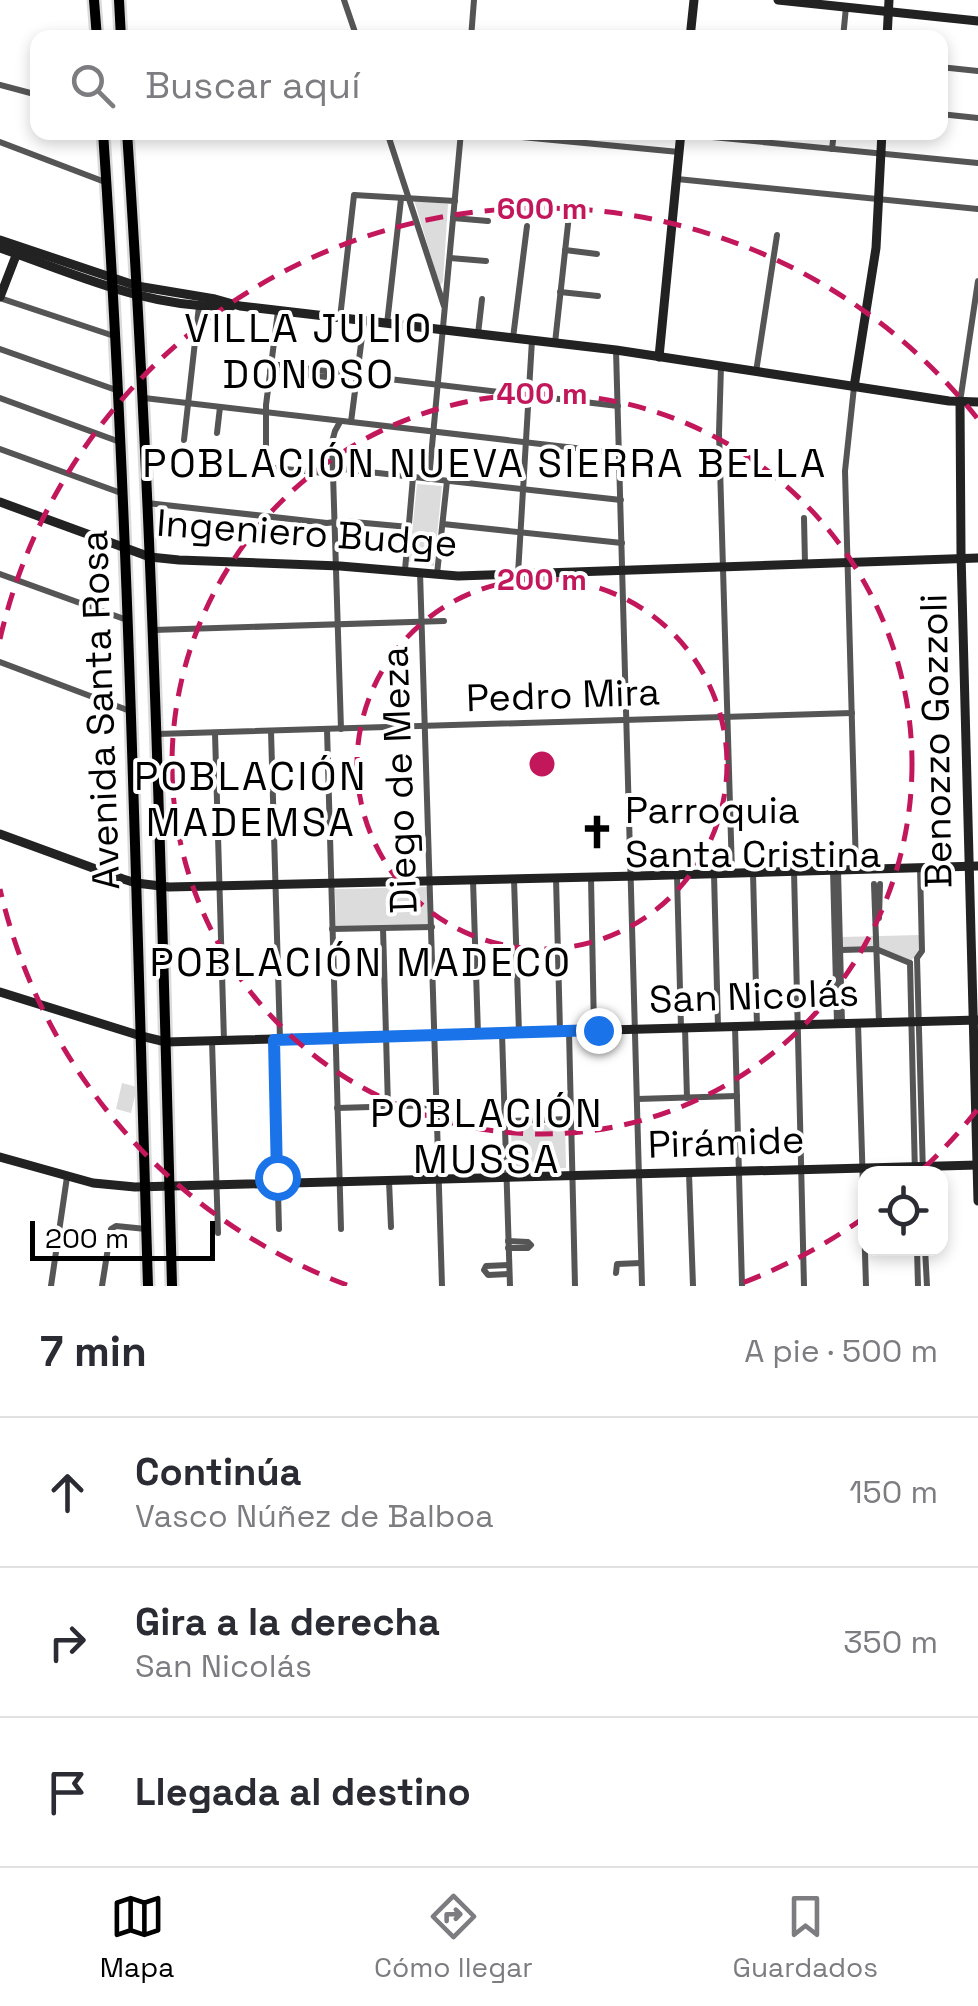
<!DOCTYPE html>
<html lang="es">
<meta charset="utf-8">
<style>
:root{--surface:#fff;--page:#f7f7f7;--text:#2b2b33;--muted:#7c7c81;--line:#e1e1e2;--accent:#000}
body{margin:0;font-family:"Space Grotesk",sans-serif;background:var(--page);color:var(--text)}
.controls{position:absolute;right:30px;bottom:30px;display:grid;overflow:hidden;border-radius:20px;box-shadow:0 5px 15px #0003}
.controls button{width:90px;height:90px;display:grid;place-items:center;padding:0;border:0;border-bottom:2px solid var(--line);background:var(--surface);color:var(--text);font:50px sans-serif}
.scale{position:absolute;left:30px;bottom:25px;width:185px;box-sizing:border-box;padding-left:10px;border:5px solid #000;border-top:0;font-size:28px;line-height:35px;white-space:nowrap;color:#000;-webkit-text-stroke:8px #fff;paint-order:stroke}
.stop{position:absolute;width:30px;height:30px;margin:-22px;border:8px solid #1a73e8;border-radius:50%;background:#fff}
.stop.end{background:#1a73e8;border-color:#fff;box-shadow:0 2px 10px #0008}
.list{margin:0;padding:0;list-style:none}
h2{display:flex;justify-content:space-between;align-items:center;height:130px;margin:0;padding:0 40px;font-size:42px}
h2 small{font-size:32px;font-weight:400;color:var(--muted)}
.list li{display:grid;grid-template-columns:65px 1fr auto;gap:30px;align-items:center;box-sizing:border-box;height:150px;padding:0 40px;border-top:2px solid var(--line)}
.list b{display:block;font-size:38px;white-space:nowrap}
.list p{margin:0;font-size:32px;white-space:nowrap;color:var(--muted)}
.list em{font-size:32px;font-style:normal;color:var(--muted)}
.icon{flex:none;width:55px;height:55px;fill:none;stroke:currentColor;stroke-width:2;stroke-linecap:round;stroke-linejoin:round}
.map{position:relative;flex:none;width:978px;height:1286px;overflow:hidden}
.search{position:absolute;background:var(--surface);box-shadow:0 5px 15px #0003;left:30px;right:30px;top:30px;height:110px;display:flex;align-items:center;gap:25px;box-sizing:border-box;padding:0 35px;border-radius:20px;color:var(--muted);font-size:38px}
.sheet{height:580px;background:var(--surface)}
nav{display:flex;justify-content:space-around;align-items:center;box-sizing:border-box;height:140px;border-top:2px solid var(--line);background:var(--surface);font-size:28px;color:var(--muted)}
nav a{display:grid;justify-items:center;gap:5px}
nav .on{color:var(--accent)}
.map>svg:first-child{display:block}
.green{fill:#dcdcdc}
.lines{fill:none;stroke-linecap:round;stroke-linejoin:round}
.primary-casing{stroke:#dbdbdb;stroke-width:15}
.street{stroke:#555;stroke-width:6}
.secondary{stroke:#222;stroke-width:9}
.primary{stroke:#000;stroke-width:10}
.route{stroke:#1a73e8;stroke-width:12}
.ring{fill:none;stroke:#c2185b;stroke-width:5;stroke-dasharray:18 12}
.labels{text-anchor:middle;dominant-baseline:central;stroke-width:8;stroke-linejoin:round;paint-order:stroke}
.street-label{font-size:38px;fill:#000;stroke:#fff}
.poi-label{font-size:38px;fill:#000;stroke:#fff;text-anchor:start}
.neighbourhood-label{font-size:40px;letter-spacing:2.5px;fill:#000;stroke:#fff}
.centre{fill:#c2185b;stroke:#fff;stroke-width:5}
.ring-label{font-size:30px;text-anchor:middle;font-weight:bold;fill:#c2185b;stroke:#fff;stroke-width:8;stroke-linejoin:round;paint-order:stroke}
</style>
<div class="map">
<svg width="978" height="1286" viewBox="0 0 978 1286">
<rect width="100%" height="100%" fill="#fff"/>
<!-- green -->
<g class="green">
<polygon points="414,200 448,204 443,282 440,286"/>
<polygon points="417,484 442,486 434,566 409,562"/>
<polygon points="427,887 428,925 336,927 335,889"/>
<polygon points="920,935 920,953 909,962 878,948 842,949 841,937"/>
<polygon points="122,1083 137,1087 131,1113 116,1109"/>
<polygon points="565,1124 566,1168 512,1170 511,1126"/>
</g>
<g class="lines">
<!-- primary casing -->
<g class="primary-casing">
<g id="primary">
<polyline points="94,0 97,38"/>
<polyline points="119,0 121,38"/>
<path d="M103,132C129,516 136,901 148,1286"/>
<path d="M127,132C153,517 162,901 172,1286"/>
</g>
</g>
<!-- street -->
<g class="street">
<polyline points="344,0 357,38"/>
<polyline points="471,38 474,0"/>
<polyline points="843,38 846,7"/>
<polyline points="940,67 978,71"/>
<polyline points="0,85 38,95"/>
<polyline points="940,114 978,118"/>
<polyline points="387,132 444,306"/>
<polyline points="470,132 679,152"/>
<polyline points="681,134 978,163"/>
<polyline points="0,142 105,182"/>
<polyline points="832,149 834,132"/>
<polyline points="677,179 978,209"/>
<polyline points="453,218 488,221"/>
<polyline points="565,250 597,254"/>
<polyline points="450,258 486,261"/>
<polyline points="560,292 598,296"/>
<polyline points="0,298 114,336"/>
<polyline points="278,311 266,405 266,467 333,474"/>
<polyline points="340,318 354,195 455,201"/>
<polyline points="387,324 401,199"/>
<polyline points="478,334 482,299"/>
<polyline points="513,338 527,226"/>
<polyline points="555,343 569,215"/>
<polyline points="0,349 116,390"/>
<polyline points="616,350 642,1286"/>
<polyline points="271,364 357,375"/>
<polyline points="721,366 719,433 732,873"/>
<polyline points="270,371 346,379"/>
<polyline points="756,372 777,235"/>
<polyline points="389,379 618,406"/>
<polyline points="854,387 845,471 856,869"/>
<polyline points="0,398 120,442"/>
<polyline points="144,398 619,453"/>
<polyline points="960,402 978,281"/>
<polyline points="340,422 335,431 332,442 341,729"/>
<polyline points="351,422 364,321"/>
<polyline points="217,433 220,407"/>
<polyline points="184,440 199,306"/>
<polyline points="0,449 121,493"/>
<polyline points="333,468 621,500"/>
<polyline points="429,479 461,132"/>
<polyline points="147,503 327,523 343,521 409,527"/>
<polyline points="804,518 805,564"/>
<polyline points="443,524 622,543"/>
<polyline points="405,570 413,477"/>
<polyline points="420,572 442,1286"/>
<polyline points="0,574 127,620"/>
<polyline points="437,574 447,481"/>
<polyline points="518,574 532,340"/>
<polyline points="153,630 444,621"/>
<polyline points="0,662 130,711"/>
<polyline points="327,729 341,1229"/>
<polyline points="271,731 280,1039"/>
<polyline points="215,733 224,1041"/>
<polyline points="157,734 852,713"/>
<polyline points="920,867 922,951 917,958 923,1174"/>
<polyline points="833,870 837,1023"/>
<polyline points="838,870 842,1023"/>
<polyline points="794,871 804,1286"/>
<polyline points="753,873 757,1026"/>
<polyline points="714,874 718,1027"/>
<polyline points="677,875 681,1028"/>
<polyline points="556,878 560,1031"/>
<polyline points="591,878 594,1030"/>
<polyline points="514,879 519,1033"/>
<polyline points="473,880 478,1034"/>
<polyline points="874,884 879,1022"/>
<polyline points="879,918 880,884"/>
<polyline points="383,928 388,1107"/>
<polyline points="332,929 432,927"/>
<polyline points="841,950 876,949 910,963"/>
<polyline points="910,963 915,1174"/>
<polyline points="858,1023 866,1286"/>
<polyline points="735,1026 742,1286"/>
<polyline points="685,1028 687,1098"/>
<polyline points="569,1031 575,1286"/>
<polyline points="502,1033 510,1286"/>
<polyline points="274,1040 279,1229"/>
<polyline points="212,1041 218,1233"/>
<polyline points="637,1099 737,1096"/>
<polyline points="337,1108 438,1105"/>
<polyline points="505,1121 571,1119"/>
<polyline points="689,1173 693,1286"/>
<polyline points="389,1181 391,1227"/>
<polyline points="508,1241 528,1242 531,1245 528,1248 508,1248"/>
<polyline points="917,1248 918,1286"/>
<polyline points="925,1248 927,1286"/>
<polyline points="509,1265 486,1266 484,1270 488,1275 509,1274"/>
<polyline points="616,1273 617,1264 641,1263"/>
<polyline points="51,1286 67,1177"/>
<polyline points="102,1286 111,1229 116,1226 146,1229"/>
</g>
<!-- secondary -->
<g class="secondary">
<polyline points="778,0 978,21"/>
<polyline points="690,38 694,0"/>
<polyline points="887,38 889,0"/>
<polyline points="0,240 137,286 215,299 240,306 616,350 949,401 978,402"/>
<path d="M0,248C75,274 151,310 232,306"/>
<polyline points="0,297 17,253"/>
<polyline points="659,357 681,132"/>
<polyline points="854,387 876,248 882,132"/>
<polyline points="960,402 961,553 978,1201"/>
<polyline points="0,502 150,557 179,560 340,566 458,576 978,558"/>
<polyline points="0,834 123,879 136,883 169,887 637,876 978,866"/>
<polyline points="0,992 141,1036 166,1042 978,1020"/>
<polyline points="0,1157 93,1183 135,1187 978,1165"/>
</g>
<!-- primary -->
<use href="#primary" class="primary"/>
</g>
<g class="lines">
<!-- route -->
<polyline class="route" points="277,1177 274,1040 598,1030"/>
</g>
<!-- distance rings -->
<g class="ring">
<circle cx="542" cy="764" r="185"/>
<circle cx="542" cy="764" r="370"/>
<path d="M977 1110A556 556 0 0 1 921 1171M865 1217A556 556 0 0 1 737 1285M347 1285A556 556 0 0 1 0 889M0 639A556 556 0 0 1 977 418"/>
</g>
<!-- icons -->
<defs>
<g id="church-bare" transform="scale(2.7)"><path d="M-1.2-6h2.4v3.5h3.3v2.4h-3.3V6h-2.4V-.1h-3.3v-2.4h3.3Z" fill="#000" stroke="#fff" stroke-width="2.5" paint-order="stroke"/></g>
</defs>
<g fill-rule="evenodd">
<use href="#church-bare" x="597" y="832"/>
</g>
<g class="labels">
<!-- street labels -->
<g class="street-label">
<text transform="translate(307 533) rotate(4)">Ingeniero Budge</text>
<text transform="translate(563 695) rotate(-2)">Pedro Mira</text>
<text transform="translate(100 710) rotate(-92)">Avenida Santa Rosa</text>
<text transform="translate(936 741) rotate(-91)">Benozzo Gozzoli</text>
<text transform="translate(399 780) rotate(-92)">Diego de Meza</text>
<text transform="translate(754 996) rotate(-2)">San Nicolás</text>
<text transform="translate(726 1142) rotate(-2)">Pirámide</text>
</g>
<!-- poi labels -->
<g class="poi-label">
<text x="625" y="810">Parroquia<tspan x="625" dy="44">Santa Cristina</tspan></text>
</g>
<!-- neighbourhood labels -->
<g class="neighbourhood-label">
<text x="309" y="328">VILLA JULIO<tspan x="309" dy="46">DONOSO</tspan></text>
<text x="485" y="463">POBLACIÓN NUEVA SIERRA BELLA</text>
<text x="251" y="776">POBLACIÓN<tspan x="251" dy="46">MADEMSA</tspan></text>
<text x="361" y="962">POBLACIÓN MADECO</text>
<text x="487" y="1113">POBLACIÓN<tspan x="487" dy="46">MUSSA</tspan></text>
</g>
</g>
<circle cx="542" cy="764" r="15" class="centre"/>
<g class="ring-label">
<text x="542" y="219">600 m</text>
<text x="542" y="404">400 m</text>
<text x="542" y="590">200 m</text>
</g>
</svg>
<div class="controls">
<button><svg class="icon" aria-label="locate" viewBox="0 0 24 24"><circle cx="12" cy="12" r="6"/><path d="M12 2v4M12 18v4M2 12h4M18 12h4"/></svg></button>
</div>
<div class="scale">200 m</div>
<div class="stop" style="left:277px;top:1177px"></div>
<div class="stop end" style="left:598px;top:1030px"></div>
<div class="search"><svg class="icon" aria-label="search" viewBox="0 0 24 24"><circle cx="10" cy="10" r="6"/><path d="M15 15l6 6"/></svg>Buscar aquí</div>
</div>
<section class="sheet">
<h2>7 min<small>A pie · 500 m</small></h2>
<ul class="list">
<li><svg class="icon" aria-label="ahead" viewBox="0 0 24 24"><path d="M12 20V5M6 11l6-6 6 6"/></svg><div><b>Continúa</b><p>Vasco Núñez de Balboa</p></div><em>150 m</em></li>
<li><svg class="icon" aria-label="right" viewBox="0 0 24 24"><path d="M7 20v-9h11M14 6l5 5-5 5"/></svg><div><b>Gira a la derecha</b><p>San Nicolás</p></div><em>350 m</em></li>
<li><svg class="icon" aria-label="arrive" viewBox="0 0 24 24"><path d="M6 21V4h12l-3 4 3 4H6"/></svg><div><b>Llegada al destino</b></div></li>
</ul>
</section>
<nav>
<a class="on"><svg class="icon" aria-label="map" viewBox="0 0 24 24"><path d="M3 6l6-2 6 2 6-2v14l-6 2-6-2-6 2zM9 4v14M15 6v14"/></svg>Mapa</a>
<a><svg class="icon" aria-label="directions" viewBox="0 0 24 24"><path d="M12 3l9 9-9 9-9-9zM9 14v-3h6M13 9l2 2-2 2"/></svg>Cómo llegar</a>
<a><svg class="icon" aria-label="saved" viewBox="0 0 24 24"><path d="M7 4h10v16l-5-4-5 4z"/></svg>Guardados</a>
</nav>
